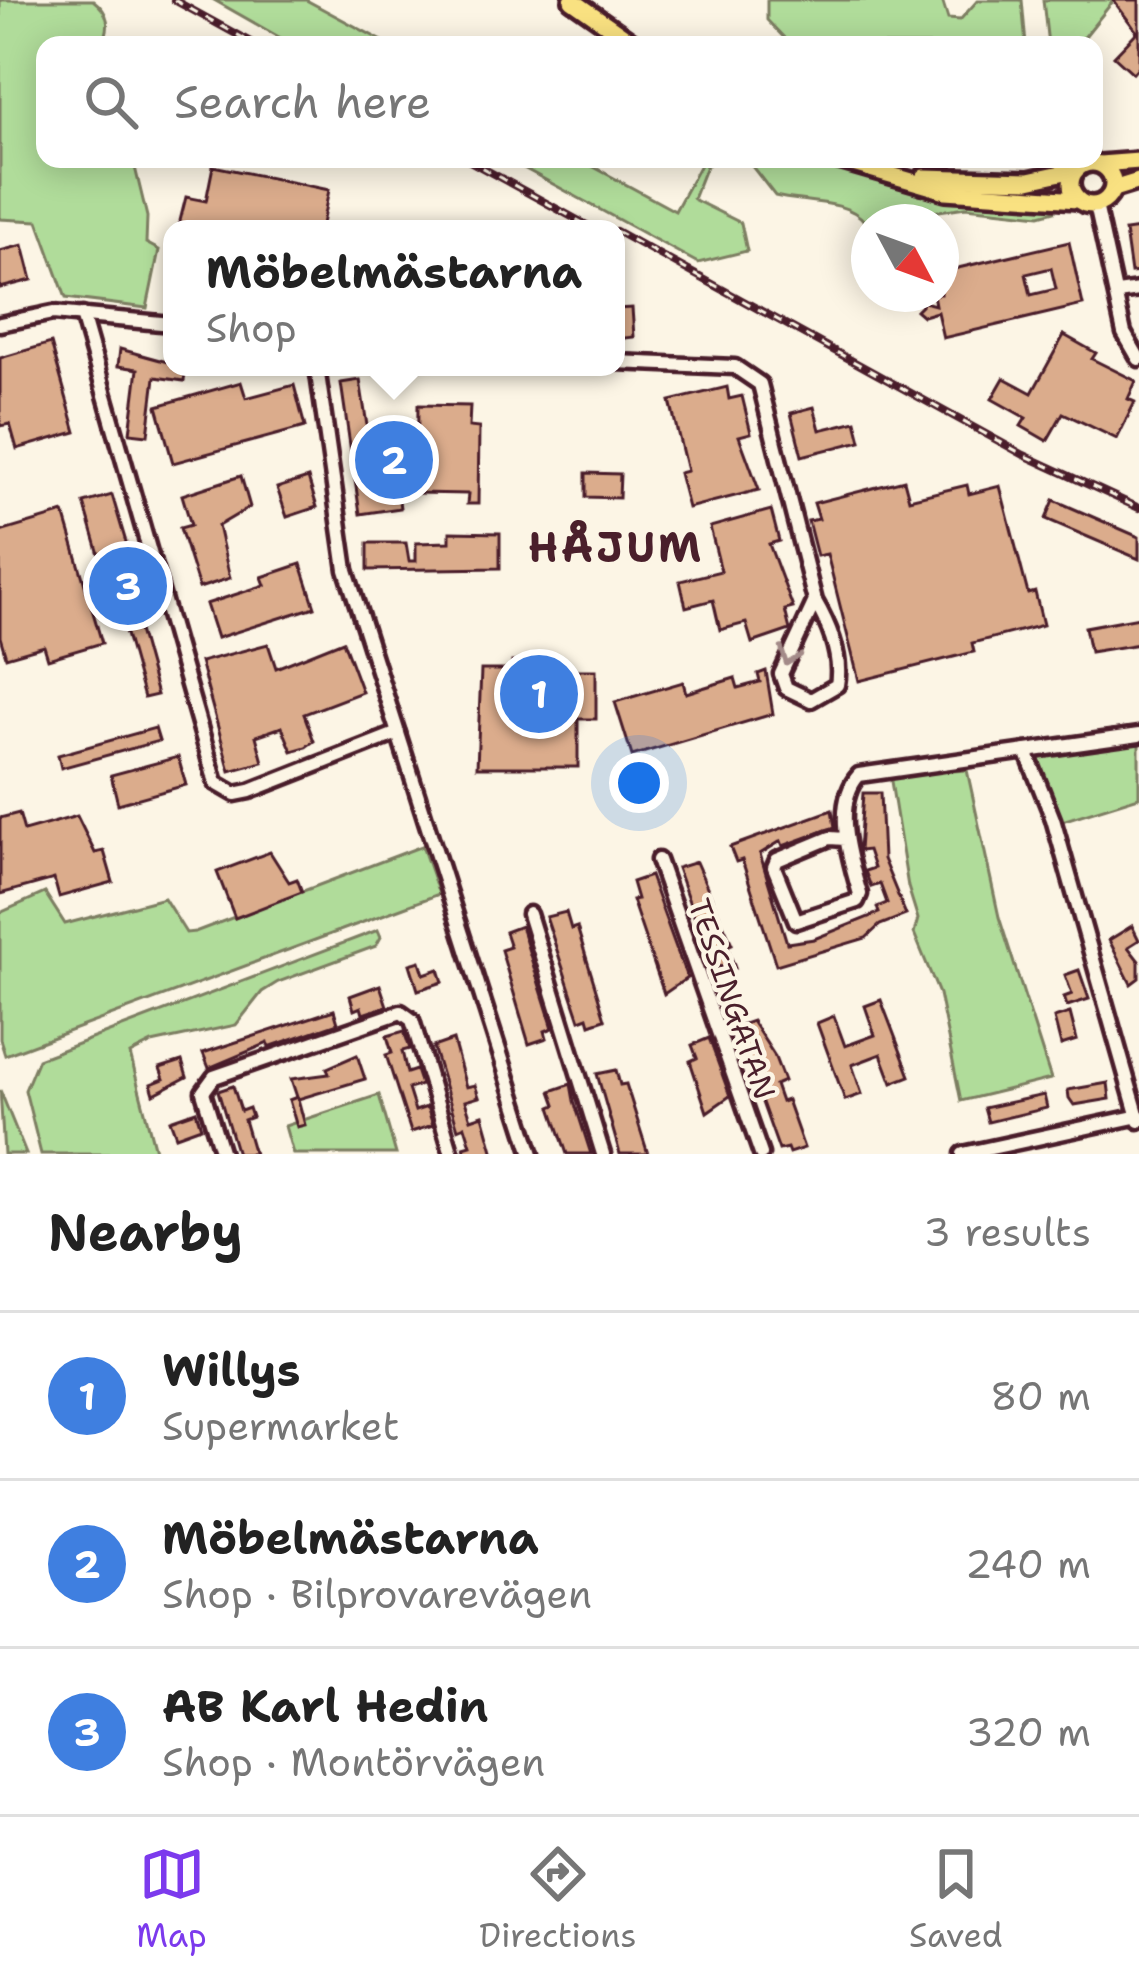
<!DOCTYPE html>
<meta charset="utf-8">
<style>
:root{--surface:#fff;--page:#f2f2f2;--text:#222;--muted:#767676;--line:#e0e0e0;--accent:#7c3aed}
body{margin:0;font-family:"Shantell Sans",sans-serif;background:var(--page);color:var(--text)}
.compass{position:absolute;left:851px;top:204px;width:108px;height:108px;border-radius:50%;background:var(--surface);box-shadow:0 6px 30px #0003;rotate:131deg}
.you{position:absolute;left:639px;top:783px;width:42px;height:42px;margin:-30px;border:9px solid #fff;border-radius:50%;background:#1a73e8;box-shadow:0 0 0 18px #1a73e833}
.badge{display:grid;place-items:center;width:78px;height:78px;border-radius:50%;background:var(--accent);color:#fff;font-size:39px;font-weight:700}
.pin{position:absolute;translate:-50% -50%;border:6px solid #fff;box-shadow:0 3px 12px #0006}
.popup{position:absolute;left:163px;top:220px;width:462px;height:156px;box-sizing:border-box;display:grid;place-content:center;border-radius:24px;background:var(--surface);filter:drop-shadow(0 3px 9px #0005);font-size:39px;white-space:nowrap;color:var(--muted)}
.popup b{font-size:45px;color:var(--text)}
.popup::after{content:'';position:absolute;left:50%;top:100%;margin-left:-24px;border:24px solid transparent;border-top-color:var(--surface)}
.list{margin:0;padding:0;list-style:none}
h2{display:flex;justify-content:space-between;align-items:center;height:156px;margin:0;padding:0 48px;font-size:51px}
h2 small{font-size:39px;font-weight:400;color:var(--muted)}
.list li{display:grid;grid-template-columns:78px 1fr auto;gap:36px;align-items:center;box-sizing:border-box;height:168px;padding:0 48px;border-top:3px solid var(--line)}
.list b{display:block;font-size:45px;white-space:nowrap}
.list p{margin:0;font-size:39px;white-space:nowrap;color:var(--muted)}
.list em{font-size:39px;font-style:normal;color:var(--muted)}
.icon{flex:none;width:66px;height:66px;fill:none;stroke:currentColor;stroke-width:2;stroke-linecap:round;stroke-linejoin:round}
.map{position:relative;flex:none;width:1139px;height:1154px;overflow:hidden}
.search{position:absolute;background:var(--surface);box-shadow:0 6px 30px #0003;left:36px;right:36px;top:36px;height:132px;display:flex;align-items:center;gap:30px;box-sizing:border-box;padding:0 42px;border-radius:24px;color:var(--muted);font-size:45px}
.sheet{height:660px;background:var(--surface)}
nav{display:flex;justify-content:space-around;align-items:center;box-sizing:border-box;height:168px;border-top:3px solid var(--line);background:var(--surface);font-size:33px;color:var(--muted)}
nav a{display:grid;justify-items:center;gap:6px}
nav .on{color:var(--accent)}
.map>svg:first-child{display:block}
.green{fill:#b0dc9a;stroke:#7d7e62;stroke-width:3}
.building{fill:#dbac8c;stroke:#4a1f2b;stroke-width:3;fill-rule:evenodd}
.lines{fill:none;stroke-linecap:round;stroke-linejoin:round}
.minor-casing{stroke:#4a1f2b;stroke-width:21}
.major-casing{stroke:#4a1f2b;stroke-width:24}
.minor{stroke:#fcf5e5;stroke-width:12}
.major{stroke:#f9e181;stroke-width:15}
.rail-casing{stroke:#4a1f2b;stroke-width:8}
.rail{stroke:#fcf5e5;stroke-width:3;stroke-dasharray:9;stroke-linecap:butt}
.oneway{stroke:#a38a88}
.labels{text-anchor:middle;dominant-baseline:central;stroke-width:9;stroke-linejoin:round;paint-order:stroke}
.street-label{font-size:30px;fill:#4a1f2b;stroke:#fcf5e5}
.district-label{font-size:42px;font-weight:bold;letter-spacing:3px;fill:#4a1f2b;stroke:#fcf5e5}
</style>
<div class="map">
<svg width="1139" height="1154" viewBox="0 0 1139 1154">
<rect width="100%" height="100%" fill="#fcf5e5"/>
<filter id="ink" filterUnits="userSpaceOnUse"><feTurbulence type="fractalNoise" baseFrequency=".00833" numOctaves="2"/><feDisplacementMap in="SourceGraphic" scale="24" xChannelSelector="R" yChannelSelector="G"/><feConvolveMatrix kernelMatrix="1 2 1 2 8 2 1 2 1" color-interpolation-filters="sRGB"/></filter>
<g filter="url(#ink)">
<!-- green -->
<g class="green">
<path d="M0,0H93C110,13 111,26 102,45H45V159H133L147,217L146,243L159,250L147,308L66,298L38,221L0,219Z"/>
<polygon points="214,0 306,0 390,45 293,45"/>
<polygon points="767,0 942,0 948,19 960,20 978,0 1022,0 1026,45 791,45 767,20"/>
<polygon points="1043,0 1114,0 1078,45 1048,45"/>
<polygon points="507,159 579,159 675,211 703,159 717,159 706,166 693,199 741,223 747,251 698,263"/>
<path d="M738,159H814L941,197L1054,203L1055,211L1040,215L966,207L865,222C848,199 802,203 775,196L751,165Z"/>
<polygon points="1139,741 1139,797 1059,822 1038,757"/>
<polygon points="967,770 999,917 1051,1079 961,1101 939,994 914,933 918,919 908,887 890,775"/>
<polygon points="422,846 439,894 5,1055 0,1039 0,913 45,893 65,924 164,898 186,933 195,932"/>
<polygon points="378,930 381,937 376,946 278,982 262,992 236,1025 152,1043 130,1054 156,1154 41,1154 25,1090 38,1059"/>
<polygon points="0,1090 26,1154 4,1154"/>
<polygon points="379,1095 396,1154 293,1154 285,1126"/>
</g>
<!-- building -->
<g class="building">
<polygon points="1113,0 1139,0 1139,66 1133,73 1114,56 1137,32"/>
<polygon points="213,166 329,190 322,224 319,229 178,229 186,197 206,201"/>
<polygon points="1139,229 1139,272 1131,273 1125,231"/>
<path d="M1069,242L1083,305L943,338L937,312L923,316L916,310L924,302L935,305L933,294H941V272ZM1051,268L1056,289L1031,295L1026,274Z"/>
<polygon points="23,245 32,280 0,288 0,251"/>
<polygon points="632,308 634,337 616,339 616,309"/>
<polygon points="1064,335 1096,353 1092,359 1136,381 1128,399 1135,402 1117,439 1063,413 1047,441 1021,426 1026,418 992,399 1004,378 1032,393"/>
<polygon points="51,343 76,432 17,449 10,424 0,426 0,358"/>
<polygon points="120,349 186,367 184,381 155,377 148,435 130,433 138,369 118,366"/>
<polygon points="360,380 370,445 401,440 407,478 396,479 400,508 360,514 341,383"/>
<polygon points="241,382 246,398 294,385 305,427 173,463 157,406"/>
<polygon points="727,387 729,399 742,396 751,433 739,436 759,490 688,508 679,473 687,471 670,401"/>
<polygon points="418,405 470,406 469,427 479,428 478,504 467,504 468,494 417,493"/>
<polygon points="814,407 820,430 856,421 861,441 802,456 791,413"/>
<polygon points="586,473 620,474 619,498 586,497"/>
<polygon points="241,476 250,507 218,526 230,578 199,588 180,528 191,525 182,495"/>
<polygon points="308,478 317,507 287,517 277,488"/>
<polygon points="904,480 909,499 967,485 969,494 1000,486 1028,594 1035,592 1043,625 972,643 974,652 859,681 827,554 817,556 808,521 819,519 814,503"/>
<polygon points="112,495 141,593 119,600 112,599 84,503"/>
<polygon points="1054,500 1139,537 1139,559 1046,519"/>
<polygon points="771,510 779,541 769,544 793,608 785,610 790,630 752,643 746,623 720,630 713,600 686,607 680,581 721,571 710,527"/>
<polygon points="64,513 102,643 48,659 44,646 6,657 0,637 0,532"/>
<polygon points="450,532 500,533 500,568 368,570 368,543 406,543 409,561 416,561 416,543 450,542"/>
<polygon points="301,564 315,607 217,638 206,604 265,585 262,577"/>
<polygon points="135,616 157,695 144,698 122,620"/>
<polygon points="1139,617 1139,644 1090,652 1085,627"/>
<polygon points="343,641 362,692 304,714 314,741 306,747 292,751 282,727 256,736 263,762 230,771 200,662 268,644 276,668"/>
<polygon points="512,662 528,662 528,670 596,670 596,719 578,719 578,767 477,767 481,670 512,670"/>
<polygon points="766,671 773,714 632,756 615,702 683,682 686,693 735,678 738,688 760,682 758,674"/>
<polygon points="155,728 159,741 61,768 58,755"/>
<polygon points="178,757 186,785 118,804 111,775"/>
<polygon points="863,793 880,793 883,859 906,915 880,925 866,938 776,965 742,860 736,862 730,847 832,810 835,827 783,846 781,841 760,854 787,943 814,939 879,913 877,907 887,903 880,884 871,887 865,871 874,868 868,850 859,851"/>
<polygon points="19,813 24,831 77,816 95,853 104,851 113,882 59,897 54,879 0,894 0,818"/>
<polygon points="270,852 289,882 297,879 302,892 235,918 217,872"/>
<polygon points="696,862 732,944 727,946 735,968 723,972 721,966 713,969 677,868"/>
<polygon points="650,876 687,978 664,994 632,900 637,899 632,882"/>
<polygon points="566,912 571,929 577,927 605,1019 590,1024 588,1017 580,1020 546,917"/>
<polygon points="521,926 553,1028 545,1031 547,1038 529,1044 501,950 510,947 505,932"/>
<polygon points="1132,926 1139,940 1128,947 1139,961 1139,978 1131,984 1109,940"/>
<polygon points="420,961 424,974 439,969 443,982 418,990 410,964"/>
<polygon points="1079,970 1089,999 1067,1006 1064,997 1072,994 1065,975"/>
<polygon points="380,985 387,1006 363,1014 361,1007 354,1010 350,996"/>
<polygon points="881,1000 910,1076 892,1083 881,1054 852,1065 862,1094 845,1100 817,1023 834,1016 845,1046 875,1035 865,1006"/>
<polygon points="334,1010 338,1023 269,1047 268,1043 209,1068 203,1053"/>
<polygon points="1070,1013 1077,1040 1061,1045 1054,1018"/>
<polygon points="752,1021 774,1055 784,1081 775,1085 781,1102 787,1100 804,1148 789,1153 787,1148 779,1150 735,1027"/>
<polygon points="404,1031 410,1049 402,1051 407,1073 416,1070 421,1085 408,1089 415,1111 427,1107 433,1125 411,1132 386,1055 392,1053 387,1036"/>
<polygon points="709,1038 730,1096 707,1112 690,1061 697,1058 692,1045"/>
<polygon points="453,1040 466,1087 475,1085 479,1097 465,1101 471,1119 483,1115 494,1154 466,1154 464,1147 471,1145 465,1126 458,1129 433,1047"/>
<polygon points="357,1055 365,1079 298,1099 305,1125 297,1127 289,1100 297,1097 291,1079 329,1074 327,1068"/>
<polygon points="182,1061 187,1077 154,1094 151,1084 164,1079 160,1068"/>
<polygon points="616,1070 620,1085 626,1084 648,1154 620,1154 597,1074"/>
<polygon points="1108,1083 1110,1099 1074,1105 1069,1098 1068,1090"/>
<polygon points="571,1084 574,1101 591,1154 567,1154 551,1107 556,1105 551,1091"/>
<polygon points="233,1086 241,1111 249,1108 252,1117 244,1120 254,1154 237,1154 218,1091"/>
<polygon points="1044,1095 1047,1108 988,1122 984,1108"/>
<polygon points="196,1111 201,1127 176,1136 170,1120"/>
</g>
<g class="lines">
<!-- minor casing -->
<g class="minor-casing">
<g id="minor">
<polyline points="1096,205 1124,333 1139,359"/>
<polyline points="1117,293 1139,290"/>
<polyline points="82,315 216,783 235,794 250,791 398,733"/>
<polyline points="0,324 53,313 172,324"/>
<path d="M616,362L735,367L760,384L815,601C829,625 842,657 837,685L811,700L786,688L781,674L815,601"/>
<polyline points="317,367 346,570 532,1154"/>
<polyline points="1026,751 1053,819 1139,1121"/>
<path d="M845,839L830,838L777,860L774,867L796,921L857,901L860,894C850,860 832,804 859,775L1139,735"/>
<polyline points="658,860 761,1154"/>
<polyline points="529,914 603,1154"/>
<polyline points="222,1154 203,1092 214,1077 401,1012 412,1020 452,1154"/>
<polyline points="963,1154 1139,1116"/>
</g>
</g>
<!-- major casing -->
<g class="major-casing">
<g id="major">
<polyline points="572,0 636,45"/>
<polyline points="836,159 946,191 1078,200"/>
<circle cx="1092" cy="184" r="21"/>
<polyline points="1100,164 1139,161"/>
<polyline points="924,177 1029,180 1075,170"/>
<polyline points="1113,189 1139,181"/>
</g>
</g>
<!-- minor -->
<use href="#minor" class="minor"/>
<!-- major -->
<use href="#major" class="major"/>
<!-- rail casing -->
<g class="rail-casing">
<g id="rail">
<polyline points="174,0 256,45"/>
<polyline points="466,159 594,229"/>
<polyline points="616,231 1024,455 1139,508"/>
</g>
</g>
<!-- rail -->
<use href="#rail" class="rail"/>
</g>
<!-- one-way arrows -->
<defs><path id="oneway-chevron" d="M-2-3.5L2.5 0L-2 3.5" fill="none" stroke-width="1.6" stroke-linecap="round" stroke-linejoin="round" transform="scale(3)"/></defs>
<use class="oneway" href="#oneway-chevron" transform="translate(789 657) rotate(110)"/>
</g>
<g class="labels">
<!-- street labels -->
<g class="street-label">
<text transform="translate(732 999) rotate(71)">TESSINGATAN</text>
</g>
<!-- district labels -->
<g class="district-label">
<text x="616" y="547">HÅJUM</text>
</g>
</g>
</svg>
<svg class="compass" viewBox="-18 -18 36 36"><path d="M0-13l5 13h-10z" fill="#e53935"/><path d="M0 13l5-13h-10z" fill="#767676"/></svg>
<div class="you"></div>
<div class="pin badge" style="left:539px;top:694px;background:#3f7fe0">1</div>
<div class="pin badge" style="left:394px;top:460px;background:#3f7fe0">2</div>
<div class="popup"><b>Möbelmästarna</b>Shop</div>
<div class="pin badge" style="left:128px;top:586px;background:#3f7fe0">3</div>
<div class="search"><svg class="icon" aria-label="search" viewBox="0 0 24 24"><circle cx="10" cy="10" r="6"/><path d="M15 15l6 6"/></svg>Search here</div>
</div>
<section class="sheet">
<h2>Nearby<small>3 results</small></h2>
<ul class="list">
<li><span class="badge" style="background:#3f7fe0">1</span><div><b>Willys</b><p>Supermarket</p></div><em>80 m</em></li>
<li><span class="badge" style="background:#3f7fe0">2</span><div><b>Möbelmästarna</b><p>Shop · Bilprovarevägen</p></div><em>240 m</em></li>
<li><span class="badge" style="background:#3f7fe0">3</span><div><b>AB Karl Hedin</b><p>Shop · Montörvägen</p></div><em>320 m</em></li>
</ul>
</section>
<nav>
<a class="on"><svg class="icon" aria-label="map" viewBox="0 0 24 24"><path d="M3 6l6-2 6 2 6-2v14l-6 2-6-2-6 2zM9 4v14M15 6v14"/></svg>Map</a>
<a><svg class="icon" aria-label="directions" viewBox="0 0 24 24"><path d="M12 3l9 9-9 9-9-9zM9 14v-3h6M13 9l2 2-2 2"/></svg>Directions</a>
<a><svg class="icon" aria-label="saved" viewBox="0 0 24 24"><path d="M7 4h10v16l-5-4-5 4z"/></svg>Saved</a>
</nav>
